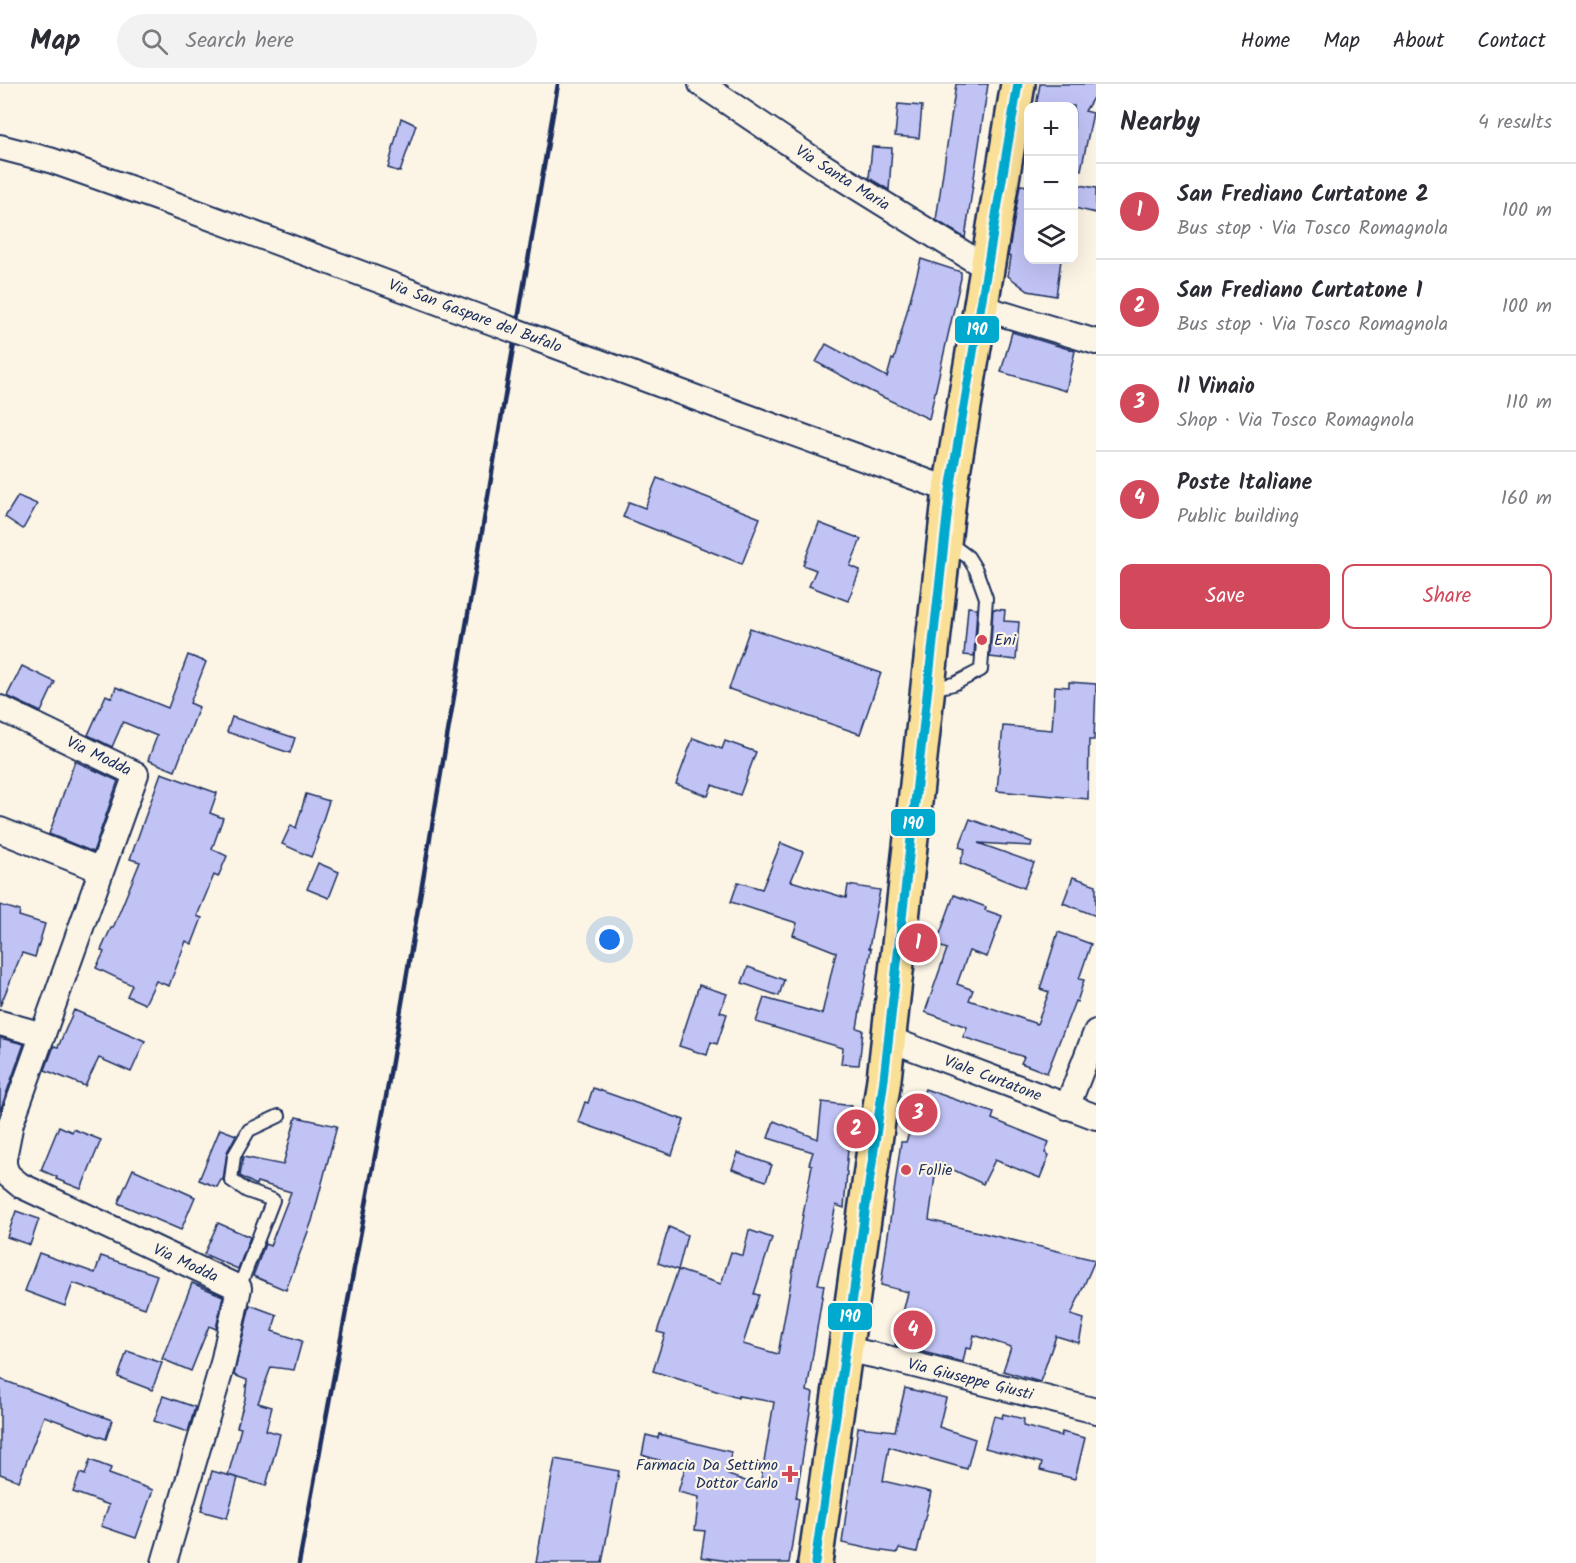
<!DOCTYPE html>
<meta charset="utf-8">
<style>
:root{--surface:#fff;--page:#f2f2f3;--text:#2b2b33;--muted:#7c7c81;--line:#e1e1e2;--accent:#d1495b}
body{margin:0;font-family:Kalam,sans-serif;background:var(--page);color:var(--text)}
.controls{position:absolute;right:18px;top:18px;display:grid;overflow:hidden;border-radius:12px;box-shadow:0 6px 24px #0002}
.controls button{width:54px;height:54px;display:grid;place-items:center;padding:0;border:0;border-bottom:2px solid var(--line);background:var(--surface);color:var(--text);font:30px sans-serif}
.you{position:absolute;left:610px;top:856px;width:21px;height:21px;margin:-15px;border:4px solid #fff;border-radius:50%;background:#1a73e8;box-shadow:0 0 0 9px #1a73e833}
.badge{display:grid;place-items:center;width:39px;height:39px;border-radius:50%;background:var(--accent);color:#fff;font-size:20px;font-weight:700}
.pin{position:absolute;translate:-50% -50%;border:3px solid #fff;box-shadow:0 2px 6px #0006}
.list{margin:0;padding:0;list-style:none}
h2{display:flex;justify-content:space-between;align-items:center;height:78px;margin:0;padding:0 24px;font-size:26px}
h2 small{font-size:20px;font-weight:400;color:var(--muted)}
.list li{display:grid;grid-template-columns:39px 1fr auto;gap:18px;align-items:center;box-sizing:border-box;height:96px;padding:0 24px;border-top:2px solid var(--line)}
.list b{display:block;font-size:22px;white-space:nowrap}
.list p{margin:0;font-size:20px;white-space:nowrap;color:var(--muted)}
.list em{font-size:20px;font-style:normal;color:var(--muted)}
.actions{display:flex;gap:12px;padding:18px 24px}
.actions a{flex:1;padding:14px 0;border:2px solid var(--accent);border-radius:12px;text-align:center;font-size:21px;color:var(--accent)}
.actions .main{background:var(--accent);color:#fff}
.icon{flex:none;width:33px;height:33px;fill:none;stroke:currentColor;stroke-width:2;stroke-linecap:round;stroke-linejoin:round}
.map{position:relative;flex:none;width:1096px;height:1479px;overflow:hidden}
header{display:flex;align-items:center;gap:36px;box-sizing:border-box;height:84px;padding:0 30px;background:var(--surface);border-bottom:2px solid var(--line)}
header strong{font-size:28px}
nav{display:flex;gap:33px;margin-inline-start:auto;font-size:21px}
.search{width:420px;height:54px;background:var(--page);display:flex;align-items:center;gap:15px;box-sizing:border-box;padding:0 21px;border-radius:33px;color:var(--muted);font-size:22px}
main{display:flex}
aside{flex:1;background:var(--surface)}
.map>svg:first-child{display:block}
.building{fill:#c1c3f5;stroke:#1b2f5e;stroke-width:1.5}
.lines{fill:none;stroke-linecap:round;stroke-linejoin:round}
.lane-casing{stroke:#1b2f5e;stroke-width:16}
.street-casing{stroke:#1b2f5e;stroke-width:28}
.primary-casing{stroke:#1b2f5e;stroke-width:38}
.lane{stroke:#fcf5e5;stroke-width:12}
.street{stroke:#fcf5e5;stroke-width:24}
.primary{stroke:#fadf96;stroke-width:33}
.rail{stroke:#1b2f5e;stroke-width:4.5}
.street-bridge-casing{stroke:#1b2f5e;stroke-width:28;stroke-linecap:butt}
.street-bridge{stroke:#fcf5e5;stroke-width:24}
.bus-1-casing{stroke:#fcf5e5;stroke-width:14}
.bus-1{stroke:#00a9ce;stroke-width:9}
.poi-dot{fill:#d1495b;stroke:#fcf5e5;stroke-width:2}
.labels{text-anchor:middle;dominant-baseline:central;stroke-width:4.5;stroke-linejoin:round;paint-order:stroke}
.street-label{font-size:16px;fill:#1b2f5e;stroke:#fcf5e5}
.poi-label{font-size:16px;fill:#1b2f5e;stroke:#fcf5e5;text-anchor:start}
.line-badge{stroke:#fcf5e5;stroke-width:2}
.badge-label{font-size:16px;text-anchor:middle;font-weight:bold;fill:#fff}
</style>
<header>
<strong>Map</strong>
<div class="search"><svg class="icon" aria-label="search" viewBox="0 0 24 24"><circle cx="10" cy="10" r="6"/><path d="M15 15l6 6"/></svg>Search here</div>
<nav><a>Home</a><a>Map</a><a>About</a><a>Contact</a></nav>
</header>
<main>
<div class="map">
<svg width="1096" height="1479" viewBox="0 0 1096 1479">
<rect width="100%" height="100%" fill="#fcf5e5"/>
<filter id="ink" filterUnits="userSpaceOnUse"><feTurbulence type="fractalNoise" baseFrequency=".0167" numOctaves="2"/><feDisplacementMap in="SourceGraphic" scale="12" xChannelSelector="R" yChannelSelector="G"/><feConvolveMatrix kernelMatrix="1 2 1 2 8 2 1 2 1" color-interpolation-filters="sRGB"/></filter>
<g filter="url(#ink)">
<!-- building -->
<g class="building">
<polygon points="956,0 988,0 965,154 936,136"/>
<polygon points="1040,0 1096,0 1096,9 1085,27 1093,29 1081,86 1074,85 1074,22 1036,22"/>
<polygon points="898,20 922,22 919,54 895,52"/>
<polygon points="401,34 416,41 400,88 388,84"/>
<polygon points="872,63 892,64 889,106 869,94"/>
<polygon points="1074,100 1096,104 1096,129 1074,124"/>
<polygon points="1020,101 1029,102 1029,176 1061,176 1056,212 1028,207 1008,192 1011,173 1008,172"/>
<polygon points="921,175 961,188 961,194 929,335 870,307 816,278 826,260 887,293 892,275 894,276"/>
<polygon points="1012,248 1075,267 1066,307 1001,288"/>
<polygon points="657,394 760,434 742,480 623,433 629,418 645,424"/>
<polygon points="18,412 37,420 23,445 5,433"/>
<polygon points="819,439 861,455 850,482 860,486 848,517 809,502 816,486 803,481"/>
<polygon points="968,523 977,524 974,572 964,571"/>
<polygon points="993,525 1005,526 1004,537 1019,538 1016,576 990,573"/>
<polygon points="750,544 881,589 860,650 729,605"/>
<polygon points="188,571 206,578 190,619 199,623 175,687 148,676 157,652 123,638 112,663 88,651 106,611 112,614 116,603 168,624"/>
<polygon points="22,582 55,598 41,628 7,612"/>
<polygon points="1069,598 1096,600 1094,656 1089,656 1088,715 997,707 1003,642 1052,646 1055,602 1069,603"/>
<polygon points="232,633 295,654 290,669 227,648"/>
<polygon points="693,654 722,665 725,657 756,668 740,711 712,701 708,712 676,700"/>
<polygon points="75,677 118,697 93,768 49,750"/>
<polygon points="161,689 217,709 210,729 223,734 212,765 227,772 218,793 214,791 197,832 202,834 192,860 186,857 169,902 156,897 145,920 127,912 132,901 96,884 104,868 101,866 111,844 113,844 140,778 130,775"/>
<polygon points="306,710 329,717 317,754 319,754 311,773 282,760 291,741 296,744"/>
<polygon points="970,735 1032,758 1031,762 978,759 1034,779 1024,804 960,779 965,765 959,763"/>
<polygon points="781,759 803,768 791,797 846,814 848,801 880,806 869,864 871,865 857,944 863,946 859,981 841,980 843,964 756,938 764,914 822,930 836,868 793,851 797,839 731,818 738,798 762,805"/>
<polygon points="318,779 339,788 329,814 307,805"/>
<polygon points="1073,793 1096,801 1096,832 1063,819"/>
<polygon points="954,811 986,823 985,826 1002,832 987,873 969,867 957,900 973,906 969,916 1037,940 1049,908 1040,905 1058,848 1091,860 1079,895 1084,896 1077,918 1075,917 1047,989 1021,979 1024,973 963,953 967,943 925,928 947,865 936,861"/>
<polygon points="0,821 20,827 19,832 45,840 35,873 22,869 0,922"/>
<polygon points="748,883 784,896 779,912 742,899"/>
<polygon points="699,901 727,910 720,928 727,930 717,960 711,958 707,971 679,962"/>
<polygon points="74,926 145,957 131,988 99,974 85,1002 45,986 54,962 58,963"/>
<polygon points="0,954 24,960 0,1027"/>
<polygon points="593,1004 684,1036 672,1071 578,1038 585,1018 588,1019"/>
<polygon points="925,1005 994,1029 992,1035 1049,1058 1045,1069 1049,1071 1040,1094 995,1076 983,1100 937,1078 929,1136 1095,1176 1071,1231 1084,1235 1079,1259 1056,1252 1040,1298 1003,1287 1011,1263 974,1251 971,1265 966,1264 963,1278 895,1261 908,1208 881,1201 901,1058 906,1058"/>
<polygon points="822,1018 852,1022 846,1087 847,1088 844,1124 836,1121 818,1200 824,1201 807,1307 813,1309 796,1414 799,1415 789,1479 742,1479 701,1473 705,1447 695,1446 699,1413 678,1408 685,1384 642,1371 646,1351 658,1354 659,1350 731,1368 728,1391 760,1402 774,1318 738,1312 738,1314 653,1287 665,1250 657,1248 678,1186 721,1200 731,1168 743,1172 749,1146 772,1154 754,1210 759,1211 743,1260 778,1270 812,1081 809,1080 813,1068 768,1054 774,1037 818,1055"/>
<polygon points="296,1033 337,1042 312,1137 286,1206 253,1192 265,1160 270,1162 291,1108 257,1098 256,1101 240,1092 243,1073 283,1081"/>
<polygon points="59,1042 72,1048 73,1045 101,1056 81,1105 56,1095 57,1093 41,1086"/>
<polygon points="220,1045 236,1051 227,1068 223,1096 221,1096 217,1103 199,1096"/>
<polygon points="738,1069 772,1081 766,1097 732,1085"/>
<polygon points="133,1085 195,1113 181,1146 118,1119"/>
<polygon points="16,1127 39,1135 30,1161 7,1153"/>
<polygon points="218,1139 250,1153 238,1185 204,1170"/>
<polygon points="669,1143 687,1151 678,1186 658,1179"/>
<polygon points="39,1169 95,1189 101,1172 157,1191 145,1224 73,1199 65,1222 25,1207"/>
<polygon points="192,1199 223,1212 216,1245 209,1242 191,1287 162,1275"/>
<polygon points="250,1221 277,1231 272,1247 302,1257 294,1286 271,1283 258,1319 272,1323 266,1346 280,1350 266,1402 228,1391 241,1344 237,1343 245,1315 247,1296 234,1291"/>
<polygon points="127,1267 162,1279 152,1306 118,1293"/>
<polygon points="0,1295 112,1336 106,1355 44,1332 19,1397 0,1390"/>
<polygon points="905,1304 946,1314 939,1343 975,1355 967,1385 889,1363 883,1397 931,1408 917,1468 899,1464 897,1469 875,1466 842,1459 858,1343 895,1347"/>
<polygon points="163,1312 195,1323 188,1348 154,1337"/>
<polygon points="1003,1330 1024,1335 1023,1342 1061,1352 1062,1348 1085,1354 1075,1395 1040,1386 1042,1379 985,1364 994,1332 1002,1334"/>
<polygon points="555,1375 619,1387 602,1479 536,1479"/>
<polygon points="90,1376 111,1384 109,1390 153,1406 136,1454 101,1442 109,1421 73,1408 80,1389 85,1391"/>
<polygon points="212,1387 238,1394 227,1434 201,1427"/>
</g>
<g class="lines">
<!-- lane casing -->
<g class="lane-casing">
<g id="lane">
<polyline points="929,605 954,600 981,586 986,514 976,486 968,473 948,458"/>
<polyline points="239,1204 273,1116 247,1107 231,1096 234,1072 249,1046 279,1032"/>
</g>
</g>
<!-- street casing -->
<g class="street-casing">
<g id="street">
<path id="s1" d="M701,0L823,82L987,184"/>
<polyline points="0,63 50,76 163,116"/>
<polyline points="980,223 1096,258"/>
<polyline points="718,322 950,406"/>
<path id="s2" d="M0,624L136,690L11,1039L4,1074V1080L6,1087L9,1092L20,1101L239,1204L223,1279L164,1479"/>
<polyline points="0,746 101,786"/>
<polyline points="0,939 43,951"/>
<path id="s3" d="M889,955L1096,1033"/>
<polyline points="1067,1023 1096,948"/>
<path id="s4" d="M845,1265L887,1274L1096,1327"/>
</g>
</g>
<!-- primary casing -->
<g class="primary-casing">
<polyline id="primary" points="815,1479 884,995 950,406 1018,0"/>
</g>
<!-- lane -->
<use href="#lane" class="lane"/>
<!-- street -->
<use href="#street" class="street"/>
<!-- primary -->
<use href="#primary" class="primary"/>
<!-- rail -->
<polyline class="rail" points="299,1479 386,1013 558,0"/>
<!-- street-bridge casing -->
<g class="street-bridge-casing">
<g id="street-bridge">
<path id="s5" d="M163,116L718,322"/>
</g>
</g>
<!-- street-bridge -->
<use href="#street-bridge" class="street-bridge"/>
<!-- bus-1 casing -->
<g class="bus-1-casing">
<polyline id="bus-1" points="815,1479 884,995 950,406 1018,0"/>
</g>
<!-- bus-1 -->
<use href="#bus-1" class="bus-1"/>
</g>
</g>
<!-- markers -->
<g class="poi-dot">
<circle cx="982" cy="556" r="6"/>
<circle cx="906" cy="1086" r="6"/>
<path d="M787 1381h6v6h6v6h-6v6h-6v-6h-6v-6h6z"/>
</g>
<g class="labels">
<!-- street labels -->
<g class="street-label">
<text stroke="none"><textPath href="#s1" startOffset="170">Via Santa Maria</textPath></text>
<text stroke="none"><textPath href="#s5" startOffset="333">Via San Gaspare del Bufalo</textPath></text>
<text stroke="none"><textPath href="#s2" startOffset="110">Via Modda</textPath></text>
<text stroke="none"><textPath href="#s3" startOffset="111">Viale Curtatone</textPath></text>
<text stroke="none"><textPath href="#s2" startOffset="774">Via Modda</textPath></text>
<text stroke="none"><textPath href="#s4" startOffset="129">Via Giuseppe Giusti</textPath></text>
</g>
<!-- poi labels -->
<g class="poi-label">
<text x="994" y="556">Eni</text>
<text x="918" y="1086">Follie</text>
<text x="778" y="1381" text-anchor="end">Farmacia Da Settimo<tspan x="778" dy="18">Dottor Carlo</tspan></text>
</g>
</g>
<g class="line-badge">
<rect x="954" y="231" width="46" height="29" rx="6" fill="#00a9ce"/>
<rect x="890" y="724" width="46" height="29" rx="6" fill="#00a9ce"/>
<rect x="827" y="1218" width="46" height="29" rx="6" fill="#00a9ce"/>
</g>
<g class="badge-label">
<text x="977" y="251">190</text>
<text x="913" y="745">190</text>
<text x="850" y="1238">190</text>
</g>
</svg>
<div class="controls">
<button>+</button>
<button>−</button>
<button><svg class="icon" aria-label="layers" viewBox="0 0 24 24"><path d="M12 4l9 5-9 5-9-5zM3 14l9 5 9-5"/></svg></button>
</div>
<div class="you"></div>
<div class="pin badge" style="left:918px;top:859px">1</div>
<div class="pin badge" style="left:856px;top:1045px">2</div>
<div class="pin badge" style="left:918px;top:1029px">3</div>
<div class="pin badge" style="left:913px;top:1246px">4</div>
</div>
<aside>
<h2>Nearby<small>4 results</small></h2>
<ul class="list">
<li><span class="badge">1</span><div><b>San Frediano Curtatone 2</b><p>Bus stop · Via Tosco Romagnola</p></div><em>100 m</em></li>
<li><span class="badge">2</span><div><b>San Frediano Curtatone 1</b><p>Bus stop · Via Tosco Romagnola</p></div><em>100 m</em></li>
<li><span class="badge">3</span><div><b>Il Vinaio</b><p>Shop · Via Tosco Romagnola</p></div><em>110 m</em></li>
<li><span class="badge">4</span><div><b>Poste Italiane</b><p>Public building</p></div><em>160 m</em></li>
</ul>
<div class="actions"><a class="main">Save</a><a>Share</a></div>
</aside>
</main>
